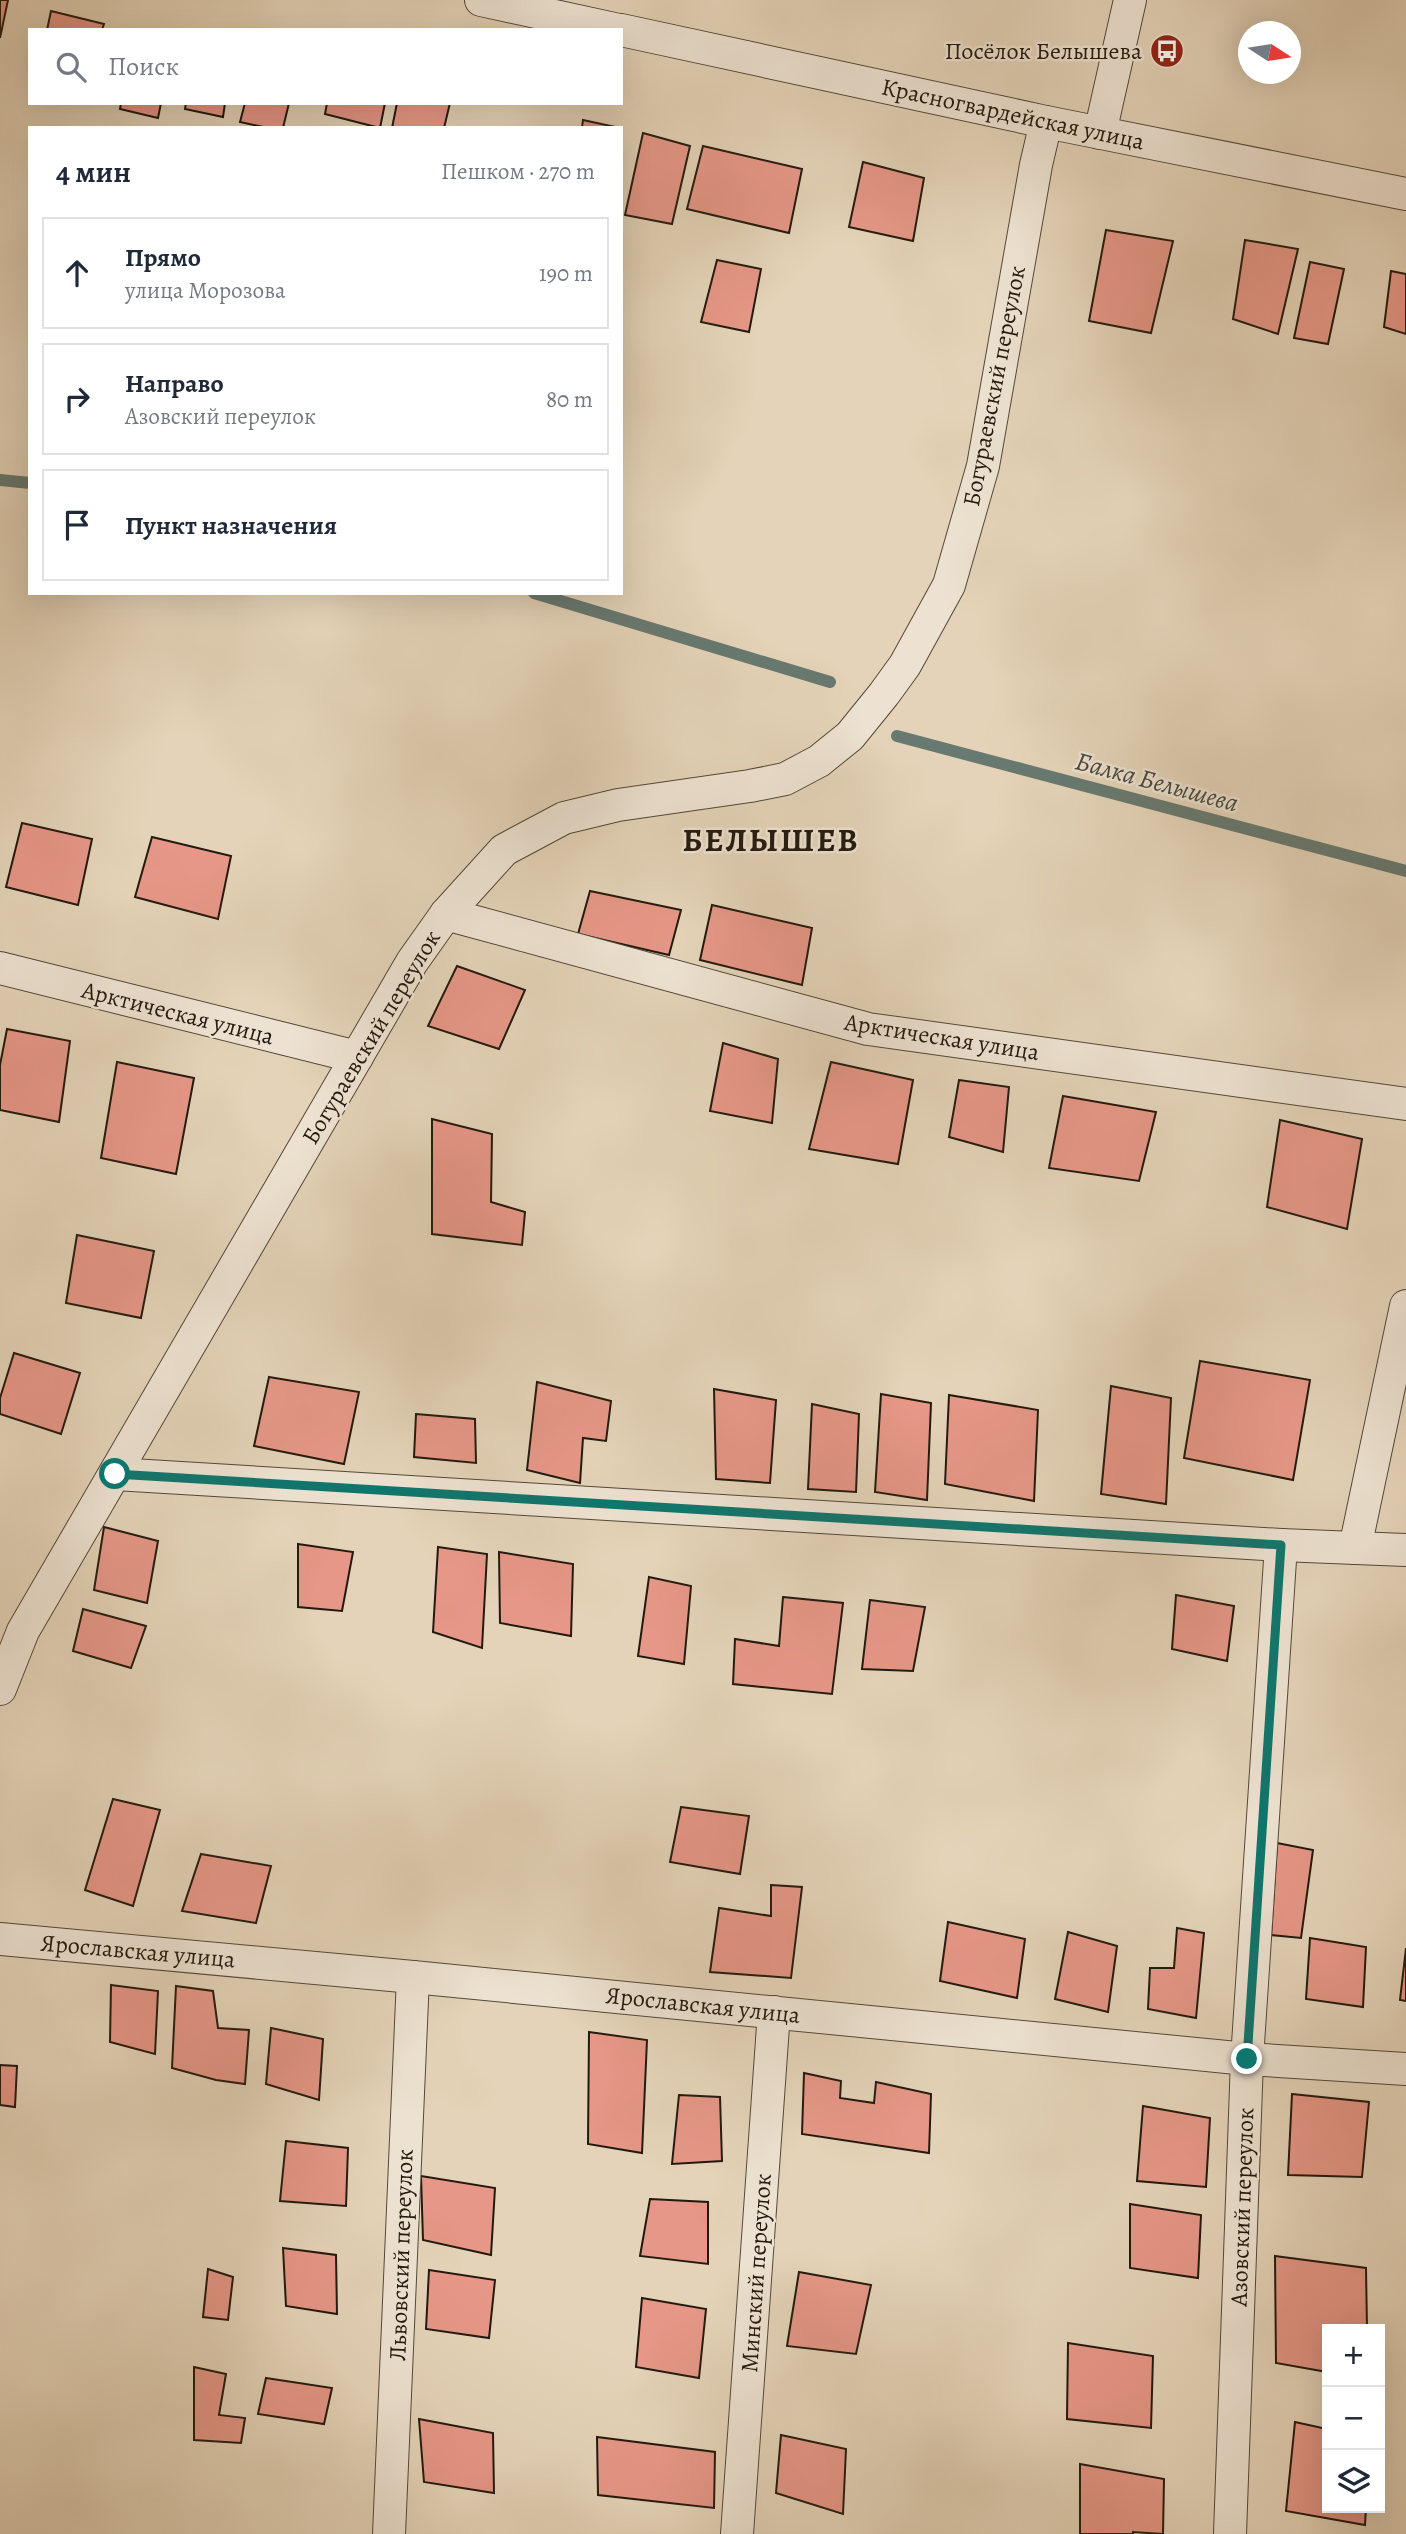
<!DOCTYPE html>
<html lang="ru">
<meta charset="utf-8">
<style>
:root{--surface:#fff;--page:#f6f6f7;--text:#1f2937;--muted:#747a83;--line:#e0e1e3}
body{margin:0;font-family:Alegreya,serif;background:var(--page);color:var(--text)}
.controls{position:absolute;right:21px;bottom:21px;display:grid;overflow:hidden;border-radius:0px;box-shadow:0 7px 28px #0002}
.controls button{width:63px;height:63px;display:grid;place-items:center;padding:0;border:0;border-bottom:2px solid var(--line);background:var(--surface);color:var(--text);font:35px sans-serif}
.compass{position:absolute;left:1238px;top:21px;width:63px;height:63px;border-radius:50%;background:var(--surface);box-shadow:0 7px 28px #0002;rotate:102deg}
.stop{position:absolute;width:21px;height:21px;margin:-16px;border:5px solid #0f766e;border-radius:50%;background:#fff}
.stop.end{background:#0f766e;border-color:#fff;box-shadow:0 2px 7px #0008}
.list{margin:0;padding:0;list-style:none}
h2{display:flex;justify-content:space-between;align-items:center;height:91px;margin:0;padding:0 28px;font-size:30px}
h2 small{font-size:23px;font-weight:400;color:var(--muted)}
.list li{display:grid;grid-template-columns:46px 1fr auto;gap:21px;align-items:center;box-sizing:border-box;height:112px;margin:0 14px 14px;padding:0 14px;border:2px solid var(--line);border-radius:0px}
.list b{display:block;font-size:26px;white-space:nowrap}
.list p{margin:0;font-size:23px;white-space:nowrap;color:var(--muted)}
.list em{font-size:23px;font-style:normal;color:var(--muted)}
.icon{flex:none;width:38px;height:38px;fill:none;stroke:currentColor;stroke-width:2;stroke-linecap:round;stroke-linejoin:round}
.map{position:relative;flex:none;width:1406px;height:2534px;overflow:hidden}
.search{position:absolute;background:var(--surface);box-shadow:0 7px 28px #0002;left:28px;top:28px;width:595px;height:77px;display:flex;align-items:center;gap:18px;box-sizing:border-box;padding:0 24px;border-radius:0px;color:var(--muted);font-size:26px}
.panel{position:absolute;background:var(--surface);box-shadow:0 7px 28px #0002;left:28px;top:126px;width:595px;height:469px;border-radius:0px}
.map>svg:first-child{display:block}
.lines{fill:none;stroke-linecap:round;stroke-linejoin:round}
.stream{stroke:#677970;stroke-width:12}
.building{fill:#e69787;stroke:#231a0f;stroke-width:2}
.minor-casing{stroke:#534839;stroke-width:34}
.minor{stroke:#ede2d1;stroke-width:32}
.route{stroke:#0f766e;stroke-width:9}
.labels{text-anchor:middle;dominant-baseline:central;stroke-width:5;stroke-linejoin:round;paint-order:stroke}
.poi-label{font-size:24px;fill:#231a0f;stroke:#ede2d1;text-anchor:end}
.street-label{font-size:24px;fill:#231a0f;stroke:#ede2d1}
.water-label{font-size:26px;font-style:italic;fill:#45493f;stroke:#ede2d1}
.district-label{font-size:32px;font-weight:bold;letter-spacing:2px;fill:#231a0f;stroke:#ede2d1}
</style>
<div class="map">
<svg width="1406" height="2534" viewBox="0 0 1406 2534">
<rect width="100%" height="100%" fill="#e4d3b8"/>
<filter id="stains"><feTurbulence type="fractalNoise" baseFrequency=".00286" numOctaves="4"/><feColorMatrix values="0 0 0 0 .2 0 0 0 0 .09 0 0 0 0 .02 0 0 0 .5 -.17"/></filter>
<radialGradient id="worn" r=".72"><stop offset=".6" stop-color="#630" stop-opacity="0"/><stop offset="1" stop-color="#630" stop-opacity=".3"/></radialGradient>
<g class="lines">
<!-- stream -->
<g class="stream">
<polyline points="0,480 30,483"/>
<polyline points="534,593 830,682"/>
<polyline points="897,736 1406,871"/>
</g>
</g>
<!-- building -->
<g class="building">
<polygon points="0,0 8,0 0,38"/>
<polygon points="51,11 104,24 102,30 47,30"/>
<polygon points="121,103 161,103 158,118 120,109"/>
<polygon points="186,103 225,103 223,117 185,109"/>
<polygon points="245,103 289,103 283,128 268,128 240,122"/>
<polygon points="327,103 385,103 380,128 325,114"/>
<polygon points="397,103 450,103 444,128 392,128"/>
<polygon points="583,120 620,128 582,128"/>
<polygon points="643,133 690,146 672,224 625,215"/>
<polygon points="703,146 802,169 789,233 687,209"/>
<polygon points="863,162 924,178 913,241 849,227"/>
<polygon points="1106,230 1173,241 1151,333 1089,321"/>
<polygon points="1245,240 1298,249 1278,334 1233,319"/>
<polygon points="717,260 761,269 749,332 701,322"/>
<polygon points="1310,262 1344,269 1328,344 1294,338"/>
<polygon points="1391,271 1406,274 1406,334 1384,327"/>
<polygon points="22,823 92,839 78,905 6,887"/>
<polygon points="152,837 231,856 218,919 135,897"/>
<polygon points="590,891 681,910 669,955 578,934"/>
<polygon points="712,905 812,928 802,985 700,960"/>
<polygon points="457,966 525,990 499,1049 428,1026"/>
<polygon points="7,1029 70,1041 59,1122 0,1110 0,1065"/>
<polygon points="723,1043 778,1059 772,1123 710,1111"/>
<polygon points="117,1062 194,1078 176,1174 101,1158"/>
<polygon points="831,1062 913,1080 898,1164 809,1149"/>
<polygon points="959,1080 1009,1087 1003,1152 949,1137"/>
<polygon points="1063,1096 1156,1112 1139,1181 1049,1168"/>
<polygon points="432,1119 492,1134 491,1202 525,1212 522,1245 432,1234"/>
<polygon points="1280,1120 1362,1139 1347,1229 1267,1207"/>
<polygon points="77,1235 154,1251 141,1318 66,1303"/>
<polygon points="14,1353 80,1373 61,1434 0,1414 0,1398"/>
<polygon points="1200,1361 1310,1380 1293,1480 1184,1458"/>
<polygon points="269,1377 359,1392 344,1464 254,1446"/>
<polygon points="537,1382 611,1401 606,1441 583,1438 580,1483 527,1470"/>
<polygon points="1111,1386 1171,1398 1166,1504 1101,1494"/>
<polygon points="714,1389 776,1400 770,1483 716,1479"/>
<polygon points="881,1394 931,1403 927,1500 875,1492"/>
<polygon points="949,1395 1038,1410 1034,1501 945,1484"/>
<polygon points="812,1404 859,1414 856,1492 808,1489"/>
<polygon points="416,1414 475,1419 476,1463 414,1457"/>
<polygon points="104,1527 158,1541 147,1603 94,1590"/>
<polygon points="298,1544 353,1552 342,1611 298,1607"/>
<polygon points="438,1547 487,1554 482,1648 433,1632"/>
<polygon points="499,1552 573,1564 571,1636 500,1623"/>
<polygon points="649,1577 691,1586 684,1664 638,1656"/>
<polygon points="1176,1595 1234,1606 1227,1661 1172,1649"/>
<polygon points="783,1597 843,1603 832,1694 733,1684 735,1639 779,1646"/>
<polygon points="870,1600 925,1607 913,1671 862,1669"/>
<polygon points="83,1609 146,1626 131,1668 73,1651"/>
<polygon points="113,1799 160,1810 133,1906 85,1890"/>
<polygon points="681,1807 749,1816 740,1874 670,1862"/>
<polygon points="1277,1843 1313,1850 1301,1938 1271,1935"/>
<polygon points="201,1854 271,1866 256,1923 182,1911"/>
<polygon points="771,1885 802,1887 791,1978 710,1972 719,1908 771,1916"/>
<polygon points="948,1922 1025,1939 1017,1998 940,1981"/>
<polygon points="1177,1928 1204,1933 1196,2018 1148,2009 1150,1968 1174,1968"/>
<polygon points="1068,1932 1117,1946 1108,2012 1055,1999"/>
<polygon points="1310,1938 1366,1947 1363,2007 1306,1999"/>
<polygon points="1406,1948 1406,2001 1400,2000"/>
<polygon points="111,1985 158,1991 155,2054 110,2042"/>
<polygon points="176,1986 213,1991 218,2028 249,2030 245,2084 216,2080 172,2068"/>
<polygon points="271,2028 323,2039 319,2100 266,2084"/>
<polygon points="589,2032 647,2040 642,2153 588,2144"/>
<polygon points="0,2065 17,2066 15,2107 0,2105"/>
<polygon points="804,2073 841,2081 840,2098 874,2103 876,2082 931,2094 929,2153 802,2134"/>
<polygon points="1292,2094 1369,2102 1362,2177 1288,2175"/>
<polygon points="679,2095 720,2097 722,2161 672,2164"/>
<polygon points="1143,2106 1210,2118 1206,2187 1137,2181"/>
<polygon points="286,2141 348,2148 346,2206 280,2201"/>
<polygon points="421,2176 495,2188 491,2255 423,2240"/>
<polygon points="650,2199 708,2202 708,2264 640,2256"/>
<polygon points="1130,2204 1201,2215 1198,2278 1130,2268"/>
<polygon points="283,2248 336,2255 337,2314 286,2306"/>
<polygon points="1275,2256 1366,2268 1367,2329 1327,2329 1327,2372 1276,2363"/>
<polygon points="208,2269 233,2277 228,2320 203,2317"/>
<polygon points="429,2270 495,2280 489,2338 426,2329"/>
<polygon points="799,2272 871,2285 856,2354 787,2346"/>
<polygon points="642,2298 706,2309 699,2378 636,2367"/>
<polygon points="1068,2343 1153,2356 1151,2428 1067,2419"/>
<polygon points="194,2367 226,2374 219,2415 245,2418 241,2443 194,2440"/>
<polygon points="266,2378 332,2388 324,2424 258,2414"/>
<polygon points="419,2419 493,2433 494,2493 424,2482"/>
<polygon points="1295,2422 1327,2429 1327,2508 1366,2508 1365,2525 1286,2511"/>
<polygon points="781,2435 846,2449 843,2514 776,2493"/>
<polygon points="597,2437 715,2452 714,2508 598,2495"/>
<polygon points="1080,2464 1164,2479 1163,2534 1133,2532 1133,2534 1080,2534"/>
</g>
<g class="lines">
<!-- minor casing -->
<g class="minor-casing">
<g id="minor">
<polyline points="481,0 619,30"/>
<polyline points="621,30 1046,122 1406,194"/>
<polyline points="1100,133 1130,0"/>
<polyline points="446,914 868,1029 1406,1104"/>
<polyline points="0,968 357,1057"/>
<polyline points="115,1474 1281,1545 1406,1550"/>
<polyline points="1355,1548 1406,1306"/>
<polyline points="0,1689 23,1631 412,962 446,914 504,850 564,818 618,805 750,786 785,779 819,761 850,736 884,694 905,665 949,585 983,466 1036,165 1046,122"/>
<polyline points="0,1939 413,1977 1247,2059 1406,2069"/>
<polyline points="389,2534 413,1977"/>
<polyline points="737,2534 774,2012"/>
<polyline points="1230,2534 1247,2059 1281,1545"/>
</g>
</g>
<!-- minor -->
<use href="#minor" class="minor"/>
</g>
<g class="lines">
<!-- route -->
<polyline class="route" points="115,1474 1281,1545 1247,2059"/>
</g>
<!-- icons -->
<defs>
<g id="bus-disc" transform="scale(1.75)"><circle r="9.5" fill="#8f2418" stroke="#ede2d1"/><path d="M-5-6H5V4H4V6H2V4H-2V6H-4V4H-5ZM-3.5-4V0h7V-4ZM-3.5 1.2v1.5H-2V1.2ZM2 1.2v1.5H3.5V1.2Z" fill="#fff"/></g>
</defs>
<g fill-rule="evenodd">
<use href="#bus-disc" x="1167" y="51"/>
</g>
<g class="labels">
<!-- poi labels -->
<g class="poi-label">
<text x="1142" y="51">Посёлок Белышева</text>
</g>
<!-- street labels -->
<g class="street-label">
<text transform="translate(1013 114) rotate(12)">Красногвардейская улица</text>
<text transform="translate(994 386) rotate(-79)">Богураевский переулок</text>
<text transform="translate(178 1013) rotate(14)">Арктическая улица</text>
<text transform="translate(371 1037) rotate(-59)">Богураевский переулок</text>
<text transform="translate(942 1037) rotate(9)">Арктическая улица</text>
<text transform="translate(138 1951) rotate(5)">Ярославская улица</text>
<text transform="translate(703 2005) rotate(6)">Ярославская улица</text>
<text transform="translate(1242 2207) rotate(-88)">Азовский переулок</text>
<text transform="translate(401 2255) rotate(-88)">Львовский переулок</text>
<text transform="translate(756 2273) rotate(-86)">Минский переулок</text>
</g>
<!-- water labels -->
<g class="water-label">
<text transform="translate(1157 782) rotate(15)">Балка Белышева</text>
</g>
<!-- district labels -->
<g class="district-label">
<text x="771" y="840">БЕЛЫШЕВ</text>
</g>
</g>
<rect width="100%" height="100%" filter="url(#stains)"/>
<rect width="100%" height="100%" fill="url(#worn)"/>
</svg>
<div class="controls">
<button>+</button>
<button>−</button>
<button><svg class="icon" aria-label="layers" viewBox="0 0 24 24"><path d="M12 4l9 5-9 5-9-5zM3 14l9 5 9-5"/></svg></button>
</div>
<svg class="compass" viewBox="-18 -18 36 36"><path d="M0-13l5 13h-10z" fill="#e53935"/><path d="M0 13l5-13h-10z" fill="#747a83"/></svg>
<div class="stop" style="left:115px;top:1474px"></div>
<div class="stop end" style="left:1247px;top:2059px"></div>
<div class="search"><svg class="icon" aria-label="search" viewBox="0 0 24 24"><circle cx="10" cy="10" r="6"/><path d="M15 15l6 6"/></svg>Поиск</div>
<section class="panel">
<h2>4 мин<small>Пешком · 270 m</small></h2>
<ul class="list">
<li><svg class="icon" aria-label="ahead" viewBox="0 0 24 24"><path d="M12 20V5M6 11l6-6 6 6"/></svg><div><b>Прямо</b><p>улица Морозова</p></div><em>190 m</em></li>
<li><svg class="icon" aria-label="right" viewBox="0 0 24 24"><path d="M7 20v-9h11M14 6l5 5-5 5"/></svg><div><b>Направо</b><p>Азовский переулок</p></div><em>80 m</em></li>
<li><svg class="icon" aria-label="arrive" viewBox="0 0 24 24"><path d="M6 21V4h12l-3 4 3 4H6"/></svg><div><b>Пункт назначения</b></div></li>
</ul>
</section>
</div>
